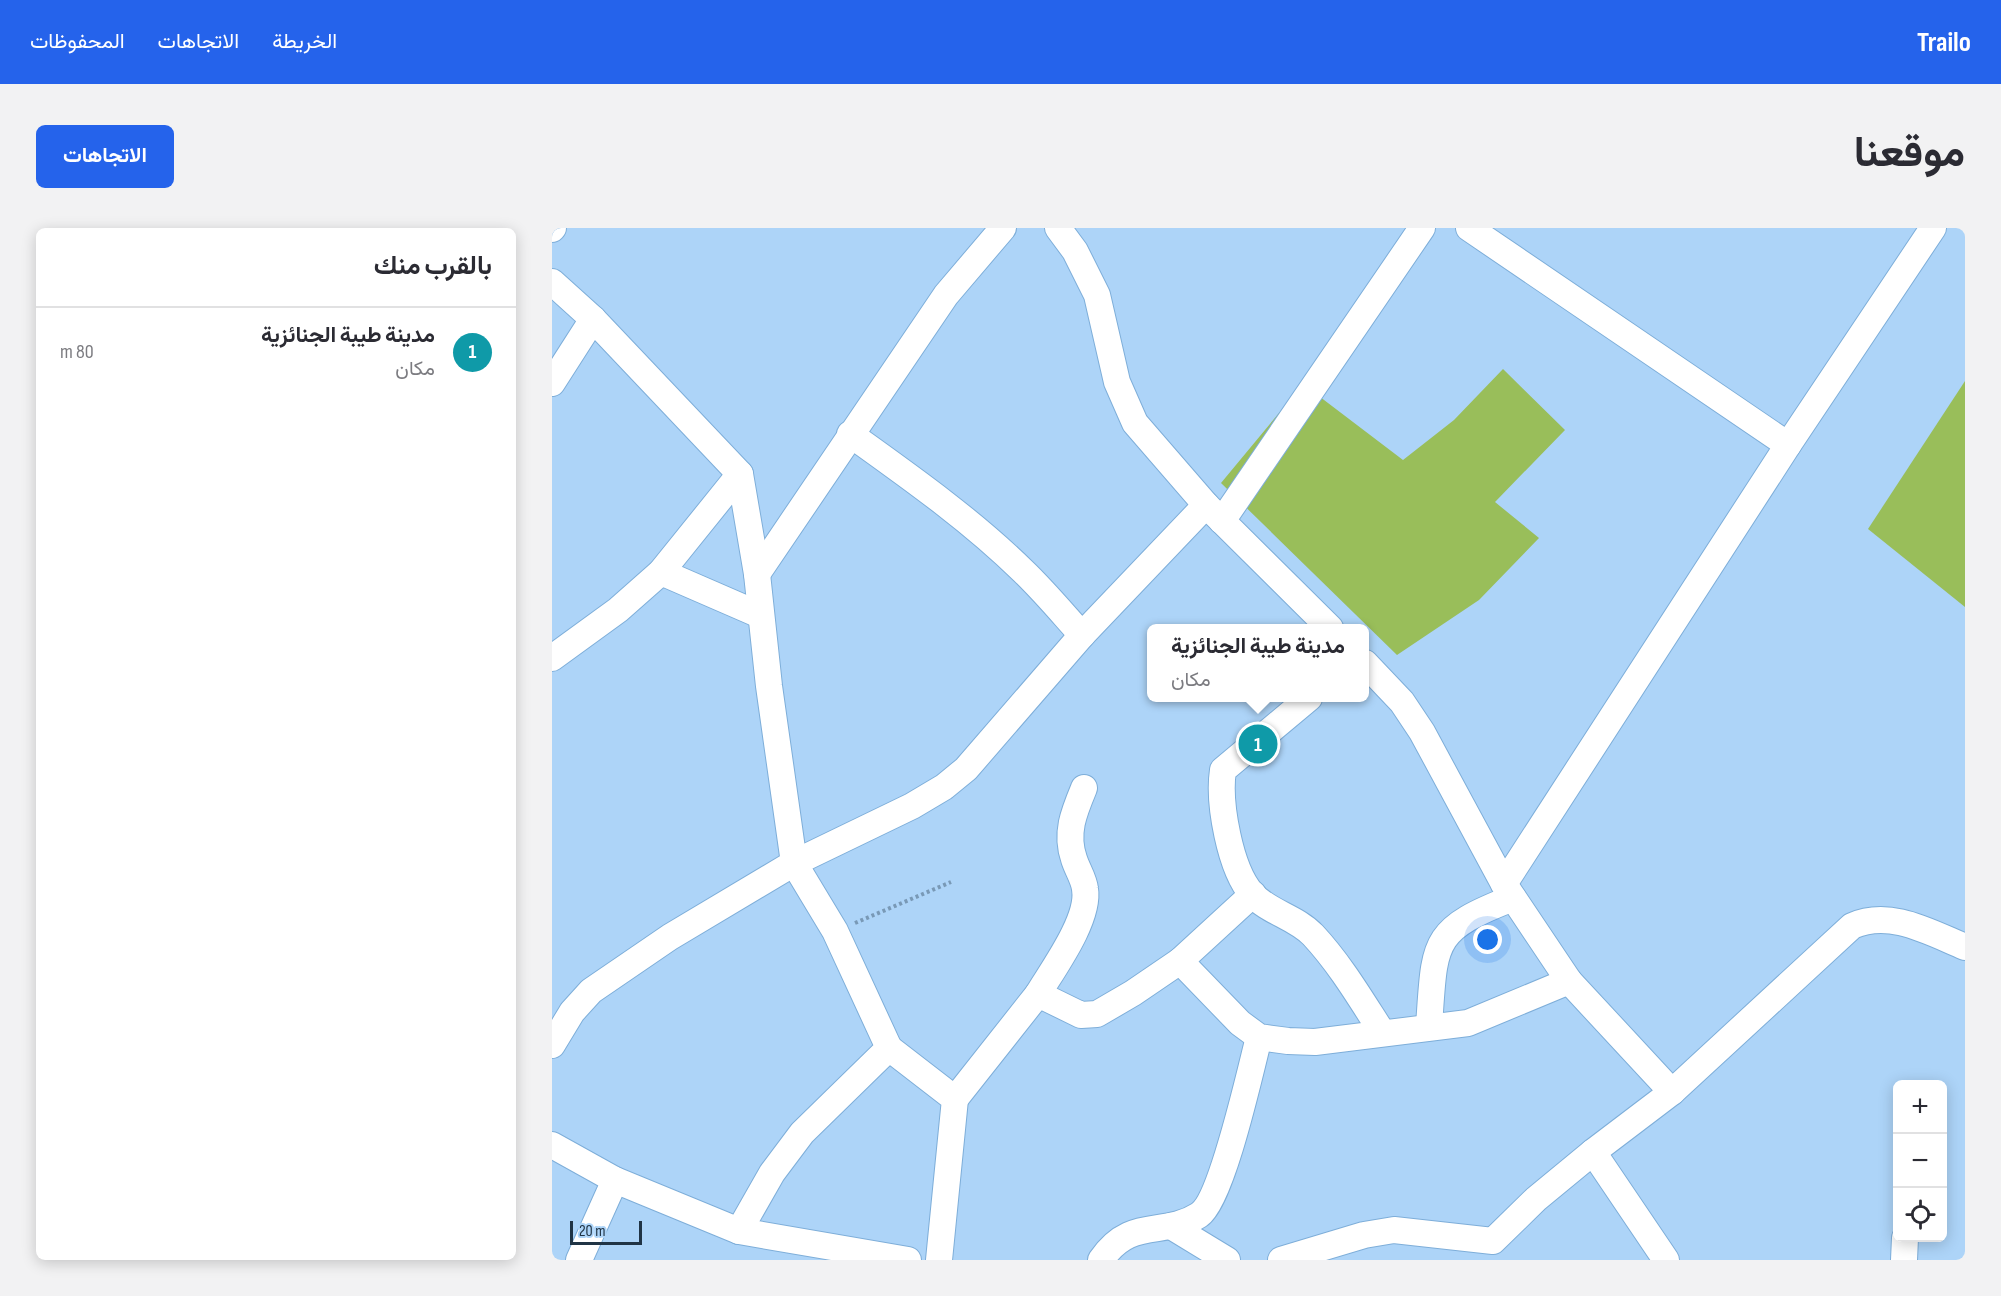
<!DOCTYPE html>
<html lang="ar">
<meta charset="utf-8">
<style>
:root{--surface:#fff;--page:#f2f2f3;--text:#2b2b33;--muted:#7c7c81;--line:#e1e1e2;--accent:#2563eb}
body{margin:0;font-family:"Sofia Sans Condensed",Vazirmatn,sans-serif;background:var(--page);color:var(--text);direction:rtl}
.controls{position:absolute;right:18px;bottom:18px;display:grid;overflow:hidden;border-radius:9px;box-shadow:0 3px 15px #0003}
.controls button{width:54px;height:54px;display:grid;place-items:center;padding:0;border:0;border-bottom:2px solid var(--line);background:var(--surface);color:var(--text);font:30px sans-serif}
.scale{position:absolute;left:18px;bottom:15px;width:72px;box-sizing:border-box;padding-left:6px;border:3px solid #203445;border-top:0;font-size:16px;line-height:21px;white-space:nowrap;color:#203445;-webkit-text-stroke:4px #add4f8;paint-order:stroke}
.you{position:absolute;left:936px;top:712px;width:21px;height:21px;margin:-15px;border:4px solid #fff;border-radius:50%;background:#1a73e8;box-shadow:0 0 0 9px #1a73e833}
.badge{display:grid;place-items:center;width:39px;height:39px;border-radius:50%;background:var(--accent);color:#fff;font-size:20px;font-weight:700}
.pin{position:absolute;translate:-50% -50%;border:3px solid #fff;box-shadow:0 2px 6px #0006}
.popup{position:absolute;left:595px;top:396px;width:222px;height:78px;box-sizing:border-box;display:grid;place-content:center;border-radius:9px;background:var(--surface);filter:drop-shadow(0 2px 4px #0005);font-size:20px;white-space:nowrap;color:var(--muted)}
.popup b{font-size:22px;color:var(--text)}
.popup::after{content:'';position:absolute;left:50%;top:100%;margin-left:-12px;border:12px solid transparent;border-top-color:var(--surface)}
.list{margin:0;padding:0;list-style:none}
h2{display:flex;justify-content:space-between;align-items:center;height:78px;margin:0;padding:0 24px;font-size:26px}
h2 small{font-size:20px;font-weight:400;color:var(--muted)}
.list li{display:grid;grid-template-columns:39px 1fr auto;gap:18px;align-items:center;box-sizing:border-box;height:90px;padding:0 24px;border-top:2px solid var(--line)}
.list b{display:block;font-size:22px;white-space:nowrap}
.list p{margin:0;font-size:20px;white-space:nowrap;color:var(--muted)}
.list em{font-size:20px;font-style:normal;color:var(--muted)}
.icon{flex:none;width:33px;height:33px;fill:none;stroke:currentColor;stroke-width:2;stroke-linecap:round;stroke-linejoin:round}
.map{position:relative;flex:none;width:1413px;height:1032px;overflow:hidden;direction:ltr;border-radius:9px}
header{display:flex;align-items:center;gap:36px;box-sizing:border-box;height:84px;padding:0 30px;background:var(--accent);color:#fff}
header strong{font-size:28px}
nav{display:flex;gap:33px;margin-inline-start:auto;font-size:21px}
.intro{display:flex;align-items:center;justify-content:space-between;box-sizing:border-box;height:144px;padding:0 36px}
h1{margin:0;font-size:42px}
.button{padding:15px 27px;border-radius:9px;background:var(--accent);color:#fff;font-size:21px;font-weight:700}
main{display:flex;gap:36px;padding:0 36px}
aside{flex:1;background:var(--surface);border-radius:9px;box-shadow:0 3px 15px #0003}
.map>svg:first-child{display:block}
.green{fill:#99be5a}
.lines{fill:none;stroke-linecap:round;stroke-linejoin:round}
.minor-casing{stroke:#7eaed9;stroke-width:28}
.path{stroke:#7999b6;stroke-width:4;stroke-dasharray:3 3;stroke-linecap:butt}
.minor{stroke:#fff;stroke-width:26}
</style>
<header>
<strong>Trailo</strong>
<nav><a>الخريطة</a><a>الاتجاهات</a><a>المحفوظات</a></nav>
</header>
<div class="intro"><h1>موقعنا</h1><a class="button">الاتجاهات</a></div>
<main>
<div class="map">
<svg width="1413" height="1032" viewBox="0 0 1413 1032">
<rect width="100%" height="100%" fill="#add4f8"/>
<!-- green -->
<g class="green">
<polygon points="951,141 1013,202 943,274 987,310 927,372 845,427 669,255 751,156 851,232 902,192"/>
<polygon points="1413,153 1413,379 1316,301"/>
</g>
<g class="lines">
<!-- minor casing -->
<g class="minor-casing">
<g id="minor">
<polyline points="506,0 523,23 545,67 565,154 583,195 654,277 778,400"/>
<polyline points="917,0 1236,217"/>
<polyline points="0,1 1,0"/>
<polyline points="0,54 41,91 188,246 205,346 217,458 242,635 283,703 337,820 250,905 220,945 187,1003"/>
<polyline points="0,155 41,91"/>
<path d="M298,206C358,249 419,292 471,343C492,363 511,386 530,407"/>
<polyline points="670,293 870,0"/>
<polyline points="109,344 208,387"/>
<polyline points="205,346 394,67 451,0"/>
<polyline points="0,430 66,382 109,344 188,246"/>
<polyline points="813,435 850,474 870,504 952,656 1017,753 1120,864"/>
<path d="M757,470L671,542C666,575 678,641 700,666C716,684 744,689 761,707C788,736 808,770 830,804"/>
<polyline points="952,656 1236,217 1381,0"/>
<polyline points="628,733 688,795 707,809 736,813 763,814 916,795 1017,753"/>
<path d="M486,766C501,741 538,691 533,661C532,651 525,641 522,631C513,605 522,584 532,560"/>
<path d="M877,798C883,714 878,702 961,670"/>
<polyline points="0,817 20,784 39,763 118,709 242,635 360,578 392,559 414,541 530,407 654,277"/>
<polyline points="337,820 403,871 387,1032"/>
<polyline points="403,871 486,766 529,787 545,786 581,765 628,733 701,666"/>
<polyline points="0,917 63,952 187,1003 356,1032"/>
<polyline points="1041,924 1114,1032"/>
<polyline points="619,998 675,1032"/>
<polyline points="27,1032 63,952"/>
<path d="M549,1032C579,988 611,1010 647,987C670,972 699,840 707,809"/>
<path d="M729,1032L812,1007L842,1002L941,1013L984,971L1041,924L1120,864L1300,698C1338,681 1377,704 1413,719"/>
<polyline points="1352,1032 1353,1010"/>
</g>
</g>
<!-- path -->
<polyline class="path" points="303,695 399,654"/>
<!-- minor -->
<use href="#minor" class="minor"/>
</g>
</svg>
<div class="controls">
<button>+</button>
<button>−</button>
<button><svg class="icon" aria-label="locate" viewBox="0 0 24 24"><circle cx="12" cy="12" r="6"/><path d="M12 2v4M12 18v4M2 12h4M18 12h4"/></svg></button>
</div>
<div class="scale">20 m</div>
<div class="you"></div>
<div class="pin badge" style="left:706px;top:516px;background:#0f9aa8">1</div>
<div class="popup"><b>مدينة طيبة الجنائزية</b>مكان</div>
</div>
<aside>
<h2>بالقرب منك<small></small></h2>
<ul class="list">
<li><span class="badge" style="background:#0f9aa8">1</span><div><b>مدينة طيبة الجنائزية</b><p>مكان</p></div><em>80 m</em></li>
</ul>
</aside>
</main>
